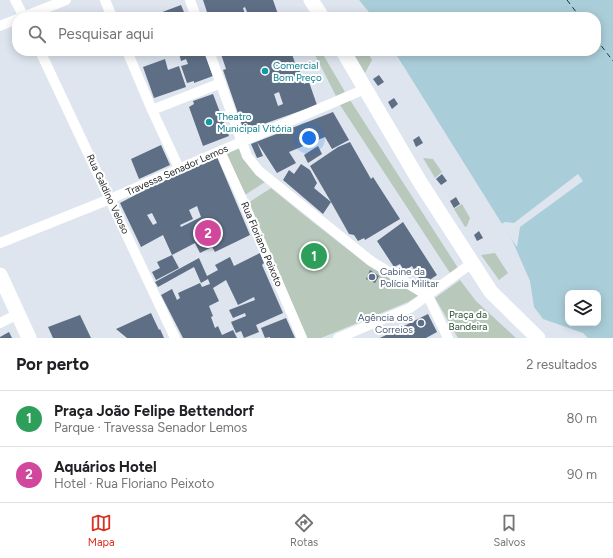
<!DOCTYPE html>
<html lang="pt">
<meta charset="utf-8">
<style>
:root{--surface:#fff;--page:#f2f2f2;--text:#202124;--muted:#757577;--line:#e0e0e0;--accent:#d93025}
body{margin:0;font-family:Figtree,sans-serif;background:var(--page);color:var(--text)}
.controls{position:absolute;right:12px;bottom:12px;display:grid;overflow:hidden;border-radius:8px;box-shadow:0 2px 10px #0003}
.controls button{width:36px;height:36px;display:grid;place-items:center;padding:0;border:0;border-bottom:1px solid var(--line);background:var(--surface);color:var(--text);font:20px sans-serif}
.you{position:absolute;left:309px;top:138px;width:14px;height:14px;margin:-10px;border:3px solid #fff;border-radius:50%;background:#1a73e8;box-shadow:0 0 0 6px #1a73e833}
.badge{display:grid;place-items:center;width:26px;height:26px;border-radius:50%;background:var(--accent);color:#fff;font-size:13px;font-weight:700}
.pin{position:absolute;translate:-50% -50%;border:2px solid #fff;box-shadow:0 1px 4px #0006}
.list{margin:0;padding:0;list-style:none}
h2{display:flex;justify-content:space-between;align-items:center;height:52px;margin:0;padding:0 16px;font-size:17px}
h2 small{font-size:13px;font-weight:400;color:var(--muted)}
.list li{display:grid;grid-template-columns:26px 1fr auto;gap:12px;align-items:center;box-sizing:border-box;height:56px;padding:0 16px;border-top:1px solid var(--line)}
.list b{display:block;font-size:15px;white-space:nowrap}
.list p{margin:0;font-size:13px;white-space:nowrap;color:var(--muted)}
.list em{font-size:13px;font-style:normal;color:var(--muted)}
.icon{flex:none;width:22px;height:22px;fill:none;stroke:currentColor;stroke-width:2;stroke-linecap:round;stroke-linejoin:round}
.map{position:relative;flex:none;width:613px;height:338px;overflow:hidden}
.search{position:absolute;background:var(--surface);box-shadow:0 2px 10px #0003;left:12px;right:12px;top:12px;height:44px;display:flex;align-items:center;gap:10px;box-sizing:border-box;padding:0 14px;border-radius:16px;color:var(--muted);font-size:15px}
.sheet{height:164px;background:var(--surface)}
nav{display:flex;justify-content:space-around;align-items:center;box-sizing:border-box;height:56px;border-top:1px solid var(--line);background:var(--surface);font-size:11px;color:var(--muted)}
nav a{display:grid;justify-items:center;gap:2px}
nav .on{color:var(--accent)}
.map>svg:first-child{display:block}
.green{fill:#b8c9bb}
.water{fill:#aaced9;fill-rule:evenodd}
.pier{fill:#dee5ef}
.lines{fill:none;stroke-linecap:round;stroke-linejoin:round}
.ferry{stroke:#12353e;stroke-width:1;stroke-dasharray:5 4;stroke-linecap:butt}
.building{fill:#5e6e85;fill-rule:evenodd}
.street{stroke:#fff;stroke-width:10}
.secondary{stroke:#fff;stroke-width:15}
.culture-dot{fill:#0f9aa8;stroke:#fff;stroke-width:1.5}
.service-dot{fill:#5c6f8a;stroke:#fff;stroke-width:1.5}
.labels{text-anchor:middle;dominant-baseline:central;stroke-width:4;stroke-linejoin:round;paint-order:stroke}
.culture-label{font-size:10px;fill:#0d838f;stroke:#fff;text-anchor:start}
.street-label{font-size:10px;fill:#25272b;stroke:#fff}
.service-label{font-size:10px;fill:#4e5e75;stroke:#fff;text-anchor:start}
.park-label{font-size:10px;fill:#245031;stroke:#fff}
</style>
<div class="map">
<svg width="613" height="338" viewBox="0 0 613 338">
<rect width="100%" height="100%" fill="#dee5ef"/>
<!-- green -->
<g class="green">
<polygon points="313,51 321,51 345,92 336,96"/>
<polygon points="356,51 367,51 372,60 365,73 354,54"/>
<polygon points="350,100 458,268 450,273 340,105"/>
<polygon points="240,148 265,182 245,195 226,154"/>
<polygon points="423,158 433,159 442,172 435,178"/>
<polygon points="271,188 304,215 369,266 419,295 408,302 321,338 307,338 248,203"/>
<polygon points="462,204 470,218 467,226 465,227 454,209"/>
<polygon points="495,253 508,273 499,280 481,255"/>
<polygon points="460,280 476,301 516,338 458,338 435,298"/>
</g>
<!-- water -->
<path class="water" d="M359,0H613V338H588L583,333L543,319L534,307L530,281L512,240L394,51H596V17H373ZM568,293H598V323H568Z"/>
<!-- pier -->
<polygon class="pier" points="578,174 583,181 520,227 517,247 501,224 505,222 514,223"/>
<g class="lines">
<!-- ferry -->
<g class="ferry">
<polyline points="567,0 580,17"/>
<polyline points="596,39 613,61"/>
</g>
</g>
<!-- building -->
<g class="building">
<polygon points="203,0 273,0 279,17 249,17 245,7 243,8 246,17 205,17 203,13 207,12"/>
<polygon points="181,5 186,17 158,17 157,14"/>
<polygon points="173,51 204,51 213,76 194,83 194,81 187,83 181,66 188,64 186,59 181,61 179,53 174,55"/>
<path d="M220,51H291L296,66H298L304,84L309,82L317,105L244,131L223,70L226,69ZM279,92L283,104L278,106L274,94Z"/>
<polygon points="165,59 168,70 179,66 186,87 154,98 143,67"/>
<polygon points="379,75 384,82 378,86 373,79"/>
<polygon points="213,94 229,136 203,146 189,107 194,104 193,101"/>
<polygon points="394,98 398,104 392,109 388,102"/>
<polygon points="333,112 349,140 332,149 325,137 289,152 296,163 277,173 257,142 263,156 257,158 251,144"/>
<polygon points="419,136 423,143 416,147 413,140"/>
<polygon points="350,142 371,179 373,177 400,219 365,240 364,238 358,241 354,235 349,234 331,202 323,214 283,180 289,170 294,174 301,164 310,170 317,183 314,188 331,202 310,166 338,147"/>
<polygon points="161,145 170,165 139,179 131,159"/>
<polygon points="318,146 322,154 308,163 304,155"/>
<path d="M217,157L250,235L215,252L212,247L200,253L195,243L172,255L163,235L141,247L120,203L160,182ZM197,206L201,217L181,227L180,225L193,219L189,210ZM152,213L157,223L153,225L147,215Z"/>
<polygon points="442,174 447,181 441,185 436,179"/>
<polygon points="456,197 460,204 454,208 450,201"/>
<polygon points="403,222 437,275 428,281 427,278 421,282 412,266 404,271 400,264 394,267 377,241"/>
<polygon points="479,231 483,238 477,241 474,235"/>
<polygon points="260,253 264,263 262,265 283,313 256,325 259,332 244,338 241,331 236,333 231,322 246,316 245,313 233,318 229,310 255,300 254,297 238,305 226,280 213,288 219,301 209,306 213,316 211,317 215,328 218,326 222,335 233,330 237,338 183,338 161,295 172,289 177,300 180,298 178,293 200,283 202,287 210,284 208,279 201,283 194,267 158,287 155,282 199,258 207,276 218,270 215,265 230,257 234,266"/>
<polygon points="172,255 179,268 156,280 152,272 160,268 157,262"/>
<polygon points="370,270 379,276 375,283 366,279"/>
<polygon points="151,313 159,330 160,329 164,338 127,338 116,329"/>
<polygon points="428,314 437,332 426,338 380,338"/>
<polygon points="80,315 91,338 53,338 48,327"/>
<polygon points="286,318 295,338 270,338 270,337 265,338 261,328"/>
<polygon points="9,332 12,338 0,338 0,337"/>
</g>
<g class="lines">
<!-- street -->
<g class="street">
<polyline points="15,0 24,17"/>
<polyline points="105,0 112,17"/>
<polyline points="190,0 196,17"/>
<polyline points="23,17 66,0"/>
<polyline points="0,26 17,19"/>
<polyline points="40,51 175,338"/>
<polyline points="127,51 152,110 179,168"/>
<polyline points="209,51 247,156 259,171 371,261 428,296 448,338"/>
<polyline points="152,110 221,83"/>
<polyline points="220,151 243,201 302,338"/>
<polyline points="0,243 110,199 220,151 358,92 365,88"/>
<polyline points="0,323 18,314"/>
<polyline points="338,338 410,308 472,263"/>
</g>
<!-- secondary -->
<g class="secondary">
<polyline points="311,0 322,17"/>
<polyline points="343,51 420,182 491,292 538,338"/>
<polyline points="0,275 29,338"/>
</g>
</g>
<!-- markers -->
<g class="culture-dot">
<circle cx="265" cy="71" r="4"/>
<circle cx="209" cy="122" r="4"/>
</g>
<g class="service-dot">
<circle cx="372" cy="277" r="4"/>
<circle cx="421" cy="323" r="4"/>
</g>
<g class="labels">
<!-- culture labels -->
<g class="culture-label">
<text x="273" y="65">Comercial<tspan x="273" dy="12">Bom Preço</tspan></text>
<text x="217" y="116">Theatro<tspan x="217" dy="12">Municipal Vitória</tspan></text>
</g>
<!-- street labels -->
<g class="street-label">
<text transform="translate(177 170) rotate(-24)">Travessa Senador Lemos</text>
<text transform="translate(108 194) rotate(65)">Rua Galdino Veloso</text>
<text transform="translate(262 244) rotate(67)">Rua Floriano Peixoto</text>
</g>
<!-- service labels -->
<g class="service-label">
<text x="380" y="271">Cabine da<tspan x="380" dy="12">Polícia Militar</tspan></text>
<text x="413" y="317" text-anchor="end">Agência dos<tspan x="413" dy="12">Correios</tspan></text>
</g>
<!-- park labels -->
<g class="park-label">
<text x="468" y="314">Praça da<tspan x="468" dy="12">Bandeira</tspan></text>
</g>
</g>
</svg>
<div class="controls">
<button><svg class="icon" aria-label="layers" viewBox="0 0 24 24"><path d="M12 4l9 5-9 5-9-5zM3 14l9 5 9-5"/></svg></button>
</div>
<div class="you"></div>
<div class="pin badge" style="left:314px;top:256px;background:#2e9e5b">1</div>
<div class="pin badge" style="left:208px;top:233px;background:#d1479c">2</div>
<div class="search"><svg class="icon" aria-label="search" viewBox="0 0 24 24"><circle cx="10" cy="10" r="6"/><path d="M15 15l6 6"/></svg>Pesquisar aqui</div>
</div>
<section class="sheet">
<h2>Por perto<small>2 resultados</small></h2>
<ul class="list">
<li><span class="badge" style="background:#2e9e5b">1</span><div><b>Praça João Felipe Bettendorf</b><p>Parque · Travessa Senador Lemos</p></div><em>80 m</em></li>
<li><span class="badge" style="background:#d1479c">2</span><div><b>Aquários Hotel</b><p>Hotel · Rua Floriano Peixoto</p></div><em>90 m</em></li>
</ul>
</section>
<nav>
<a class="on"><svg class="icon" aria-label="map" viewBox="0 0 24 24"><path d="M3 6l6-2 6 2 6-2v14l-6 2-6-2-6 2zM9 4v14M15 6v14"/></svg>Mapa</a>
<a><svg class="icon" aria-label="directions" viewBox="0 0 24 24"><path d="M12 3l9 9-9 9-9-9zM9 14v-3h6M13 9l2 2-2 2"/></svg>Rotas</a>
<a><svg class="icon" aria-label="saved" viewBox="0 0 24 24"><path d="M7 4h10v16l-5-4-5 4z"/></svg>Salvos</a>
</nav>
